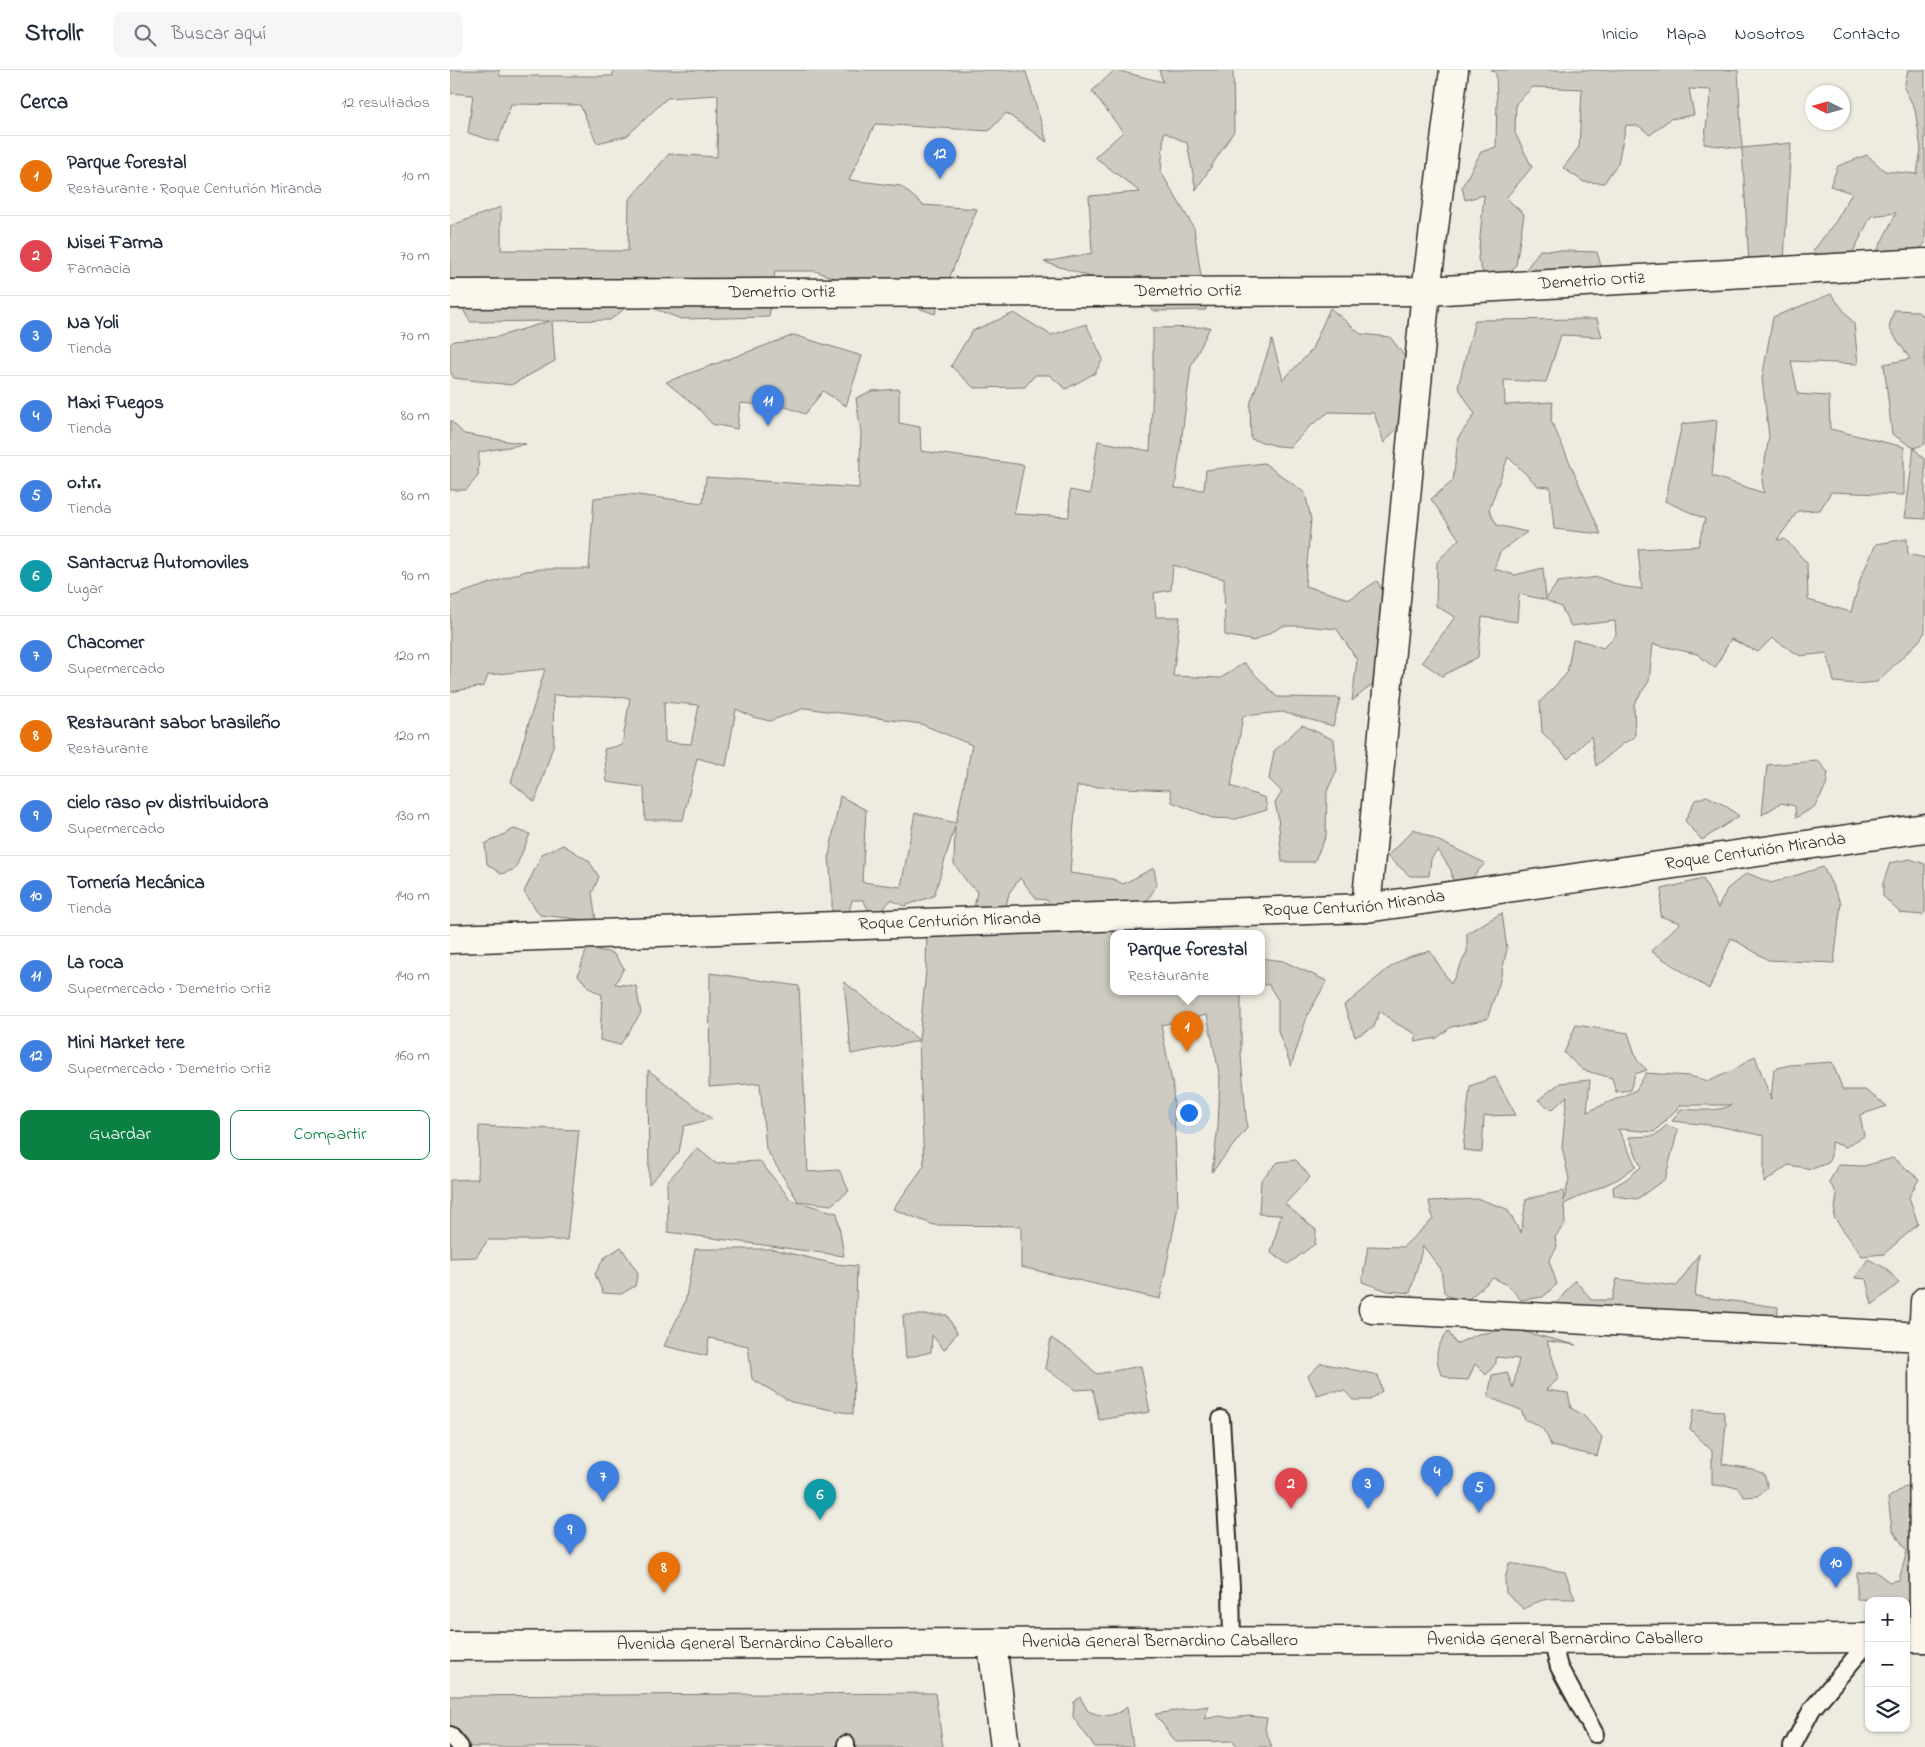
<!DOCTYPE html>
<html lang="es">
<meta charset="utf-8">
<style>
:root{--surface:#fff;--page:#f6f6f7;--text:#1f2937;--muted:#747a83;--line:#e0e1e3;--accent:#0b8043}
body{margin:0;font-family:"Indie Flower",sans-serif;background:var(--page);color:var(--text)}
.controls{position:absolute;right:15px;bottom:15px;display:grid;overflow:hidden;border-radius:10px;box-shadow:0 1px 4px #0004}
.controls button{width:45px;height:45px;display:grid;place-items:center;padding:0;border:0;border-bottom:1px solid var(--line);background:var(--surface);color:var(--text);font:25px sans-serif}
.compass{position:absolute;left:1355px;top:15px;width:45px;height:45px;border-radius:50%;background:var(--surface);box-shadow:0 1px 4px #0004;rotate:275deg}
.you{position:absolute;left:738px;top:1042px;width:18px;height:18px;margin:-12px;border:4px solid #fff;border-radius:50%;background:#1a73e8;box-shadow:0 0 0 8px #1a73e833}
.badge{display:grid;place-items:center;width:32px;height:32px;border-radius:50%;background:var(--accent);color:#fff;font-size:16px;font-weight:700}
.pin{position:absolute;translate:-50% -41px;filter:drop-shadow(0 1px 2px #0008)}
.pin::after{content:'';position:absolute;top:26px;width:18px;height:15px;background:inherit;clip-path:polygon(0 0,100% 0,50% 100%)}
.popup{position:absolute;left:660px;top:860px;width:155px;height:65px;box-sizing:border-box;display:grid;place-content:center;border-radius:10px;background:var(--surface);filter:drop-shadow(0 1px 4px #0005);font-size:16px;white-space:nowrap;color:var(--muted)}
.popup b{font-size:19px;color:var(--text)}
.popup::after{content:'';position:absolute;left:50%;top:100%;margin-left:-10px;border:10px solid transparent;border-top-color:var(--surface)}
.list{margin:0;padding:0;list-style:none}
h2{display:flex;justify-content:space-between;align-items:center;height:65px;margin:0;padding:0 20px;font-size:21px}
h2 small{font-size:16px;font-weight:400;color:var(--muted)}
.list li{display:grid;grid-template-columns:32px 1fr auto;gap:15px;align-items:center;box-sizing:border-box;height:80px;padding:0 20px;border-top:1px solid var(--line)}
.list b{display:block;font-size:19px;white-space:nowrap}
.list p{margin:0;font-size:16px;white-space:nowrap;color:var(--muted)}
.list em{font-size:16px;font-style:normal;color:var(--muted)}
.actions{display:flex;gap:10px;padding:15px 20px}
.actions a{flex:1;padding:11px 0;border:1px solid var(--accent);border-radius:10px;text-align:center;font-size:18px;color:var(--accent)}
.actions .main{background:var(--accent);color:#fff}
.icon{flex:none;width:28px;height:28px;fill:none;stroke:currentColor;stroke-width:2;stroke-linecap:round;stroke-linejoin:round}
.map{position:relative;flex:none;width:1475px;height:1677px;overflow:hidden}
header{display:flex;align-items:center;gap:30px;box-sizing:border-box;height:70px;padding:0 25px;background:var(--surface);border-bottom:1px solid var(--line)}
header strong{font-size:24px}
nav{display:flex;gap:28px;margin-inline-start:auto;font-size:18px}
.search{width:350px;height:45px;background:var(--page);display:flex;align-items:center;gap:12px;box-sizing:border-box;padding:0 18px;border-radius:10px;color:var(--muted);font-size:19px}
main{display:flex}
aside{flex:1;background:var(--surface)}
.map>svg:first-child{display:block}
.green{fill:#cecbc2;stroke:#7c7b76;fill-rule:evenodd}
.lines{fill:none;stroke-linecap:round;stroke-linejoin:round}
.service-casing{stroke:#2b2b2b;stroke-width:20}
.minor-casing{stroke:#2b2b2b;stroke-width:31}
.secondary-casing{stroke:#2b2b2b;stroke-width:31}
.primary-casing{stroke:#2b2b2b;stroke-width:31}
.service{stroke:#fbf7ec;stroke-width:16}
.minor{stroke:#fbf7ec;stroke-width:28}
.secondary{stroke:#fbf7ec;stroke-width:28}
.primary{stroke:#fbf7ec;stroke-width:28}
.labels{text-anchor:middle;dominant-baseline:central;stroke-width:4;stroke-linejoin:round;paint-order:stroke}
.street-label{font-size:18px;fill:#2b2b2b;stroke:#fbf7ec}
</style>
<header>
<strong>Strollr</strong>
<div class="search"><svg class="icon" aria-label="search" viewBox="0 0 24 24"><circle cx="10" cy="10" r="6"/><path d="M15 15l6 6"/></svg>Buscar aquí</div>
<nav><a>Inicio</a><a>Mapa</a><a>Nosotros</a><a>Contacto</a></nav>
</header>
<main>
<aside>
<h2>Cerca<small>12 resultados</small></h2>
<ul class="list">
<li><span class="badge" style="background:#e8710a">1</span><div><b>Parque forestal</b><p>Restaurante · Roque Centurión Miranda</p></div><em>10 m</em></li>
<li><span class="badge" style="background:#e0444e">2</span><div><b>Nisei Farma</b><p>Farmacia</p></div><em>70 m</em></li>
<li><span class="badge" style="background:#3f7fe0">3</span><div><b>Na Yoli</b><p>Tienda</p></div><em>70 m</em></li>
<li><span class="badge" style="background:#3f7fe0">4</span><div><b>Maxi Fuegos</b><p>Tienda</p></div><em>80 m</em></li>
<li><span class="badge" style="background:#3f7fe0">5</span><div><b>o.t.r.</b><p>Tienda</p></div><em>80 m</em></li>
<li><span class="badge" style="background:#0f9aa8">6</span><div><b>Santacruz Automoviles</b><p>Lugar</p></div><em>90 m</em></li>
<li><span class="badge" style="background:#3f7fe0">7</span><div><b>Chacomer</b><p>Supermercado</p></div><em>120 m</em></li>
<li><span class="badge" style="background:#e8710a">8</span><div><b>Restaurant sabor brasileño</b><p>Restaurante</p></div><em>120 m</em></li>
<li><span class="badge" style="background:#3f7fe0">9</span><div><b>cielo raso pv distribuidora</b><p>Supermercado</p></div><em>130 m</em></li>
<li><span class="badge" style="background:#3f7fe0">10</span><div><b>Tornería Mecánica</b><p>Tienda</p></div><em>140 m</em></li>
<li><span class="badge" style="background:#3f7fe0">11</span><div><b>La roca</b><p>Supermercado · Demetrio Ortiz</p></div><em>140 m</em></li>
<li><span class="badge" style="background:#3f7fe0">12</span><div><b>Mini Market tere</b><p>Supermercado · Demetrio Ortiz</p></div><em>160 m</em></li>
</ul>
<div class="actions"><a class="main">Guardar</a><a>Compartir</a></div>
</aside>
<div class="map">
<svg width="1475" height="1677" viewBox="0 0 1475 1677">
<rect width="100%" height="100%" fill="#eeebe0"/>
<filter id="ink" filterUnits="userSpaceOnUse"><feTurbulence type="fractalNoise" baseFrequency=".02" numOctaves="2"/><feDisplacementMap in="SourceGraphic" scale="10" xChannelSelector="R" yChannelSelector="G"/><feConvolveMatrix kernelMatrix="1 2 1 2 8 2 1 2 1" color-interpolation-filters="sRGB"/></filter>
<g filter="url(#ink)">
<!-- green -->
<g class="green">
<polygon points="0,0 49,0 50,6 163,6 163,0 562,0 576,2 597,72 556,43 539,61 425,54 399,110 451,116 473,135 527,139 485,244 365,201 325,201 319,247 231,249 184,231 160,250 102,251 105,291 61,315 4,308 0,301 0,275 4,271 47,267 100,251 20,252 0,215 0,156 51,137 51,180 178,181 179,130 219,84 267,87 268,25 217,28 177,66 147,73 130,35 61,34 48,72 18,63 23,25 0,23"/>
<polygon points="665,0 713,12 709,0 783,0 784,61 746,120 737,73 714,62 711,102 744,158 756,240 705,241 651,210 594,192 642,183 639,126 690,122 645,87 673,62 642,21"/>
<polygon points="1041,0 1288,0 1292,78 1341,73 1333,206 1300,209 1292,79 1254,74 1261,20 1239,19 1244,45 1220,49 1200,65 1189,56 1176,55 1168,93 1154,113 1134,112 1113,98 1129,77 1132,19 1083,17 1066,33 1065,63 1082,97 1056,128 1074,144 1066,195 1053,212 1039,219 1028,189 1034,125 1015,130 1012,117 1031,82 1046,77 1047,30 1046,3"/>
<polygon points="1458,0 1475,0 1475,173 1457,195 1425,185 1446,143 1421,146 1404,180 1384,202 1363,181 1386,151 1402,123 1380,116 1388,96 1417,85 1435,101 1467,104 1471,79 1465,39 1454,18"/>
<polygon points="1090,180 1147,182 1154,207 1069,209"/>
<polygon points="1381,224 1404,254 1408,294 1341,291 1348,324 1379,326 1380,359 1454,377 1454,425 1381,422 1370,440 1348,441 1327,470 1335,469 1357,493 1358,530 1401,542 1411,507 1426,474 1457,469 1458,484 1475,488 1475,562 1469,571 1427,612 1406,614 1384,612 1377,583 1350,586 1322,568 1308,582 1281,569 1265,598 1247,584 1203,574 1199,611 1184,634 1185,667 1174,673 1146,696 1141,666 1118,689 1092,662 1090,632 1117,603 1123,570 1136,572 1153,578 1166,565 1165,551 1121,556 1111,537 1096,530 1069,524 1067,552 1032,547 1028,587 992,606 972,592 1005,547 986,536 987,492 1009,469 981,429 1003,411 1008,368 1025,344 1008,317 1025,250 1147,249 1152,267 1111,265 1096,312 1054,310 1055,335 1103,332 1101,350 1151,464 1104,459 1100,417 1088,416 1058,387 1039,440 1047,455 1077,462 1050,482 1044,499 1065,505 1093,498 1096,529 1108,512 1148,507 1171,516 1192,519 1188,479 1248,476 1255,449 1215,431 1232,354 1267,350 1262,406 1314,423 1312,410 1319,366 1312,309 1323,247"/>
<polygon points="880,238 911,264 940,267 968,304 947,358 934,373 924,343 879,342 859,357 840,377 827,376 801,369 800,335 822,270 833,310 861,281"/>
<polygon points="1444,240 1466,241 1475,247 1475,374 1464,378 1475,390 1475,449 1455,448 1464,378 1442,364 1434,294 1460,289 1439,258"/>
<polygon points="564,243 601,265 636,254 653,289 645,303 616,319 599,305 585,305 575,317 524,318 501,296 522,261"/>
<path d="M760,257L741,296L725,418L754,420L756,400L814,393L855,423L861,449L855,516L900,529L927,511L939,531L943,598L902,631L907,590L887,559L855,556H833L804,571L775,565L774,509L723,495L721,520L704,523L706,547H730L723,606L771,608L794,593L827,627L890,628L883,656L832,642L793,646L781,716L815,728L817,740L786,749L762,748L722,732L720,720L627,716L620,803L663,809L673,814L704,798L707,815L682,854L760,853L772,863H663V921H795L791,922V985L797,1058L762,1102L768,1057L770,1007L757,945L711,955L723,1017L728,1136L710,1229L571,1197V1156L484,1155L443,1139L474,1096L469,971L401,984L394,912L469,970L476,901L477,859L521,858L527,821L518,813L504,794L505,756L484,826L454,836L441,830L424,849L413,830H402L399,842H382V823L379,786L390,726L416,740L412,812L451,817L465,743L506,753L522,675L471,654L355,638L320,651L303,647L286,639L276,696L247,688L233,750H195L194,717L157,712L154,679L172,675L180,628L103,625L104,673L85,732L61,712L95,599L38,605L34,616L0,622V527L76,501L92,499H139L144,428L179,424L253,433L256,407L409,418L411,363L406,328L422,321L449,319V353L470,357L471,381L574,395L564,444L619,447L620,420L640,424L648,371L700,381L703,317V258ZM214,632L249,635L241,674L215,672ZM570,808L587,829L597,830L610,856L551,858L559,823Z"/>
<polygon points="344,265 412,286 396,336 373,321 355,344 336,337 290,333 287,359 262,354 249,339 216,312"/>
<polygon points="0,350 14,364 76,374 29,382 28,406 16,420 0,420"/>
<polygon points="852,655 884,670 887,700 877,721 876,766 864,792 832,792 828,746 825,733 832,722 819,709 824,681"/>
<polygon points="1368,691 1378,702 1376,716 1365,736 1346,748 1345,736 1331,733 1312,745 1317,695"/>
<polygon points="1257,726 1276,736 1289,746 1252,770 1235,751 1245,730"/>
<polygon points="64,759 80,764 65,799 51,804 37,794 35,774"/>
<polygon points="964,759 1035,793 1022,808 1005,823 1001,800 988,780 981,789 979,806 960,806 937,786"/>
<polygon points="113,775 139,791 149,807 142,823 146,851 90,845 74,822 92,784"/>
<polygon points="1460,789 1475,794 1475,842 1472,845 1450,843 1433,826 1433,813 1440,793"/>
<polygon points="1373,797 1391,833 1384,893 1318,890 1281,868 1259,919 1201,881 1230,853 1210,846 1212,819 1253,809 1268,838 1277,819 1297,803 1321,813"/>
<path d="M1052,843L1057,879L1049,914L1037,949L1001,957L987,968L965,972L966,964L947,954L930,941L924,957L905,967L894,935C914,922 929,903 950,891C958,886 970,884 980,881L1001,914L1017,882V863Z"/>
<polygon points="137,878 163,883 174,898 165,914 186,916 191,943 170,975 150,970 152,925 139,918 128,905"/>
<polygon points="811,888 833,891 877,911 858,944 841,996 828,961 828,930 818,914 811,916"/>
<polygon points="260,903 349,916 358,1102 389,1100 399,1121 381,1135 348,1131 316,1079 310,1013 259,1017"/>
<polygon points="1126,955 1178,963 1187,990 1197,1000 1185,1004 1180,1020 1166,1022 1162,1008 1133,1000 1114,983"/>
<path d="M1305,986L1321,1029L1324,999L1340,995L1382,992L1393,1020H1415L1437,1036L1410,1045L1414,1066L1396,1077L1381,1072V1086L1378,1093L1362,1099L1338,1095L1314,1113V1066L1268,1056L1222,1051L1231,1039C1243,1040 1272,1042 1281,1035H1231L1204,1062L1168,1059L1186,1096L1168,1109L1114,1134L1115,1154L1105,1167L1107,1177L1099,1191L1107,1214L1093,1227L1071,1230L1058,1215L1043,1208L1012,1235L994,1222L991,1199L973,1176L960,1223L938,1221L912,1212L918,1176L953,1177L983,1149L979,1131L1029,1129L1057,1139L1071,1163L1076,1129L1113,1121L1114,1131L1119,1109L1112,1077L1117,1026L1102,1040L1088,1030L1110,1013L1140,1010L1137,1042L1186,1020L1196,1003L1239,1006L1259,1011L1284,1000Z"/>
<polygon points="198,1000 262,1049 234,1056 229,1082 199,1114"/>
<polygon points="1045,1007 1066,1045 1034,1046 1032,1082 1013,1080 1020,1016"/>
<polygon points="1217,1055 1228,1060 1215,1109 1187,1129 1164,1126 1163,1117 1175,1110 1191,1097 1179,1067 1204,1066"/>
<polygon points="29,1056 129,1060 117,1170 38,1170 26,1187 0,1188 0,1110 28,1109"/>
<polygon points="247,1078 265,1093 310,1091 341,1130 387,1143 394,1186 218,1162 217,1112"/>
<polygon points="1443,1088 1469,1109 1459,1127 1468,1154 1434,1184 1412,1186 1384,1147 1387,1124 1379,1112 1388,1095 1414,1096"/>
<polygon points="846,1090 860,1107 835,1134 866,1160 865,1174 838,1194 821,1183 831,1145 809,1144 811,1110 828,1092"/>
<polygon points="171,1177 188,1203 185,1216 171,1224 153,1223 145,1204 154,1188"/>
<polygon points="245,1179 322,1179 385,1194 407,1196 403,1344 341,1332 302,1309 298,1276 259,1268 257,1286 214,1276 235,1232"/>
<polygon points="1249,1184 1245,1226 1328,1237 1327,1260 1101,1240 1125,1210 1142,1230 1162,1230 1167,1209 1227,1216"/>
<polygon points="1418,1189 1437,1199 1449,1213 1422,1235 1416,1209 1405,1208"/>
<polygon points="453,1245 497,1245 507,1263 494,1280 482,1265 481,1282 456,1288"/>
<path d="M1063,1259L1126,1275L1097,1271L1109,1308L1096,1320L1118,1323L1121,1338L1133,1345L1152,1367L1147,1386L1101,1376C1096,1361 1091,1354 1075,1350L1071,1340L1038,1327L1042,1305L1057,1302L1063,1318L1069,1289L1046,1287V1293L1036,1305L1025,1294L1018,1310L1002,1309L991,1304C984,1284 986,1278 998,1261L1006,1274L1028,1264Z"/>
<polygon points="601,1268 622,1281 647,1304 691,1296 700,1342 649,1350 643,1319 625,1320 595,1298"/>
<polygon points="871,1293 928,1305 932,1321 920,1330 903,1330 895,1321 881,1321 867,1325 858,1306"/>
<polygon points="1244,1339 1273,1341 1276,1354 1272,1394 1302,1399 1314,1404 1318,1418 1307,1426 1294,1427 1287,1417 1262,1415 1262,1381 1240,1359"/>
<polygon points="1473,1405 1473,1550 1456,1544 1456,1531 1407,1529 1407,1503 1425,1501 1439,1512 1449,1510 1457,1481 1442,1459 1438,1428"/>
<path d="M1059,1493L1115,1502L1125,1529C1102,1529 1095,1526 1074,1539L1056,1523L1055,1510Z"/>
<polygon points="485,1623 493,1677 0,1677 0,1626"/>
<path d="M630,1627L638,1641C652,1647 664,1648 677,1637L683,1677H645L623,1647L624,1632Z"/>
<polygon points="759,1636 754,1649 770,1646 780,1648 799,1646 817,1648 815,1659 822,1677 788,1677 783,1671 726,1672 705,1644"/>
</g>
<g class="lines">
<!-- service casing -->
<g class="service-casing">
<g id="service">
<polyline points="771,1349 781,1517 782,1571"/>
<polyline points="1102,1571 1109,1597 1145,1664"/>
<polyline points="0,1665 10,1677"/>
<polyline points="396,1674 396,1677"/>
<polyline points="1342,1677 1362,1639 1419,1571"/>
</g>
</g>
<!-- minor casing -->
<g class="minor-casing">
<g id="minor">
<path id="s1" d="M0,224L976,221L1475,193"/>
<polyline points="916,838 976,221 1004,0"/>
<path id="s2" d="M0,869L916,838L1475,758"/>
<polyline points="923,1239 1473,1267"/>
<polyline points="1474,1568 1473,1267 1475,1231"/>
</g>
</g>
<!-- secondary casing -->
<g class="secondary-casing">
<polyline id="secondary" points="542,1574 555,1677"/>
</g>
<!-- primary casing -->
<g class="primary-casing">
<g id="primary">
<polyline points="1456,1568 1475,1568"/>
<path id="s3" d="M0,1576L1419,1568"/>
</g>
</g>
<!-- service -->
<use href="#service" class="service"/>
<!-- minor -->
<use href="#minor" class="minor"/>
<!-- secondary -->
<use href="#secondary" class="secondary"/>
<!-- primary -->
<use href="#primary" class="primary"/>
</g>
</g>
<g class="labels">
<!-- street labels -->
<g class="street-label">
<text stroke="none"><textPath href="#s1" startOffset="1142">Demetrio Ortiz</textPath></text>
<text stroke="none"><textPath href="#s1" startOffset="738">Demetrio Ortiz</textPath></text>
<text stroke="none"><textPath href="#s1" startOffset="332">Demetrio Ortiz</textPath></text>
<text stroke="none"><textPath href="#s2" startOffset="1310">Roque Centurión Miranda</textPath></text>
<text stroke="none"><textPath href="#s2" startOffset="905">Roque Centurión Miranda</textPath></text>
<text stroke="none"><textPath href="#s2" startOffset="500">Roque Centurión Miranda</textPath></text>
<text stroke="none"><textPath href="#s3" startOffset="1115">Avenida General Bernardino Caballero</textPath></text>
<text stroke="none"><textPath href="#s3" startOffset="710">Avenida General Bernardino Caballero</textPath></text>
<text stroke="none"><textPath href="#s3" startOffset="305">Avenida General Bernardino Caballero</textPath></text>
</g>
</g>
</svg>
<div class="controls">
<button>+</button>
<button>−</button>
<button><svg class="icon" aria-label="layers" viewBox="0 0 24 24"><path d="M12 4l9 5-9 5-9-5zM3 14l9 5 9-5"/></svg></button>
</div>
<svg class="compass" viewBox="-18 -18 36 36"><path d="M0-13l5 13h-10z" fill="#e53935"/><path d="M0 13l5-13h-10z" fill="#747a83"/></svg>
<div class="you"></div>
<div class="pin badge" style="left:737px;top:982px;background:#e8710a">1</div>
<div class="popup"><b>Parque forestal</b>Restaurante</div>
<div class="pin badge" style="left:841px;top:1439px;background:#e0444e">2</div>
<div class="pin badge" style="left:918px;top:1439px;background:#3f7fe0">3</div>
<div class="pin badge" style="left:987px;top:1427px;background:#3f7fe0">4</div>
<div class="pin badge" style="left:1029px;top:1443px;background:#3f7fe0">5</div>
<div class="pin badge" style="left:370px;top:1450px;background:#0f9aa8">6</div>
<div class="pin badge" style="left:153px;top:1432px;background:#3f7fe0">7</div>
<div class="pin badge" style="left:214px;top:1523px;background:#e8710a">8</div>
<div class="pin badge" style="left:120px;top:1485px;background:#3f7fe0">9</div>
<div class="pin badge" style="left:1386px;top:1518px;background:#3f7fe0">10</div>
<div class="pin badge" style="left:318px;top:356px;background:#3f7fe0">11</div>
<div class="pin badge" style="left:490px;top:109px;background:#3f7fe0">12</div>
</div>
</main>
